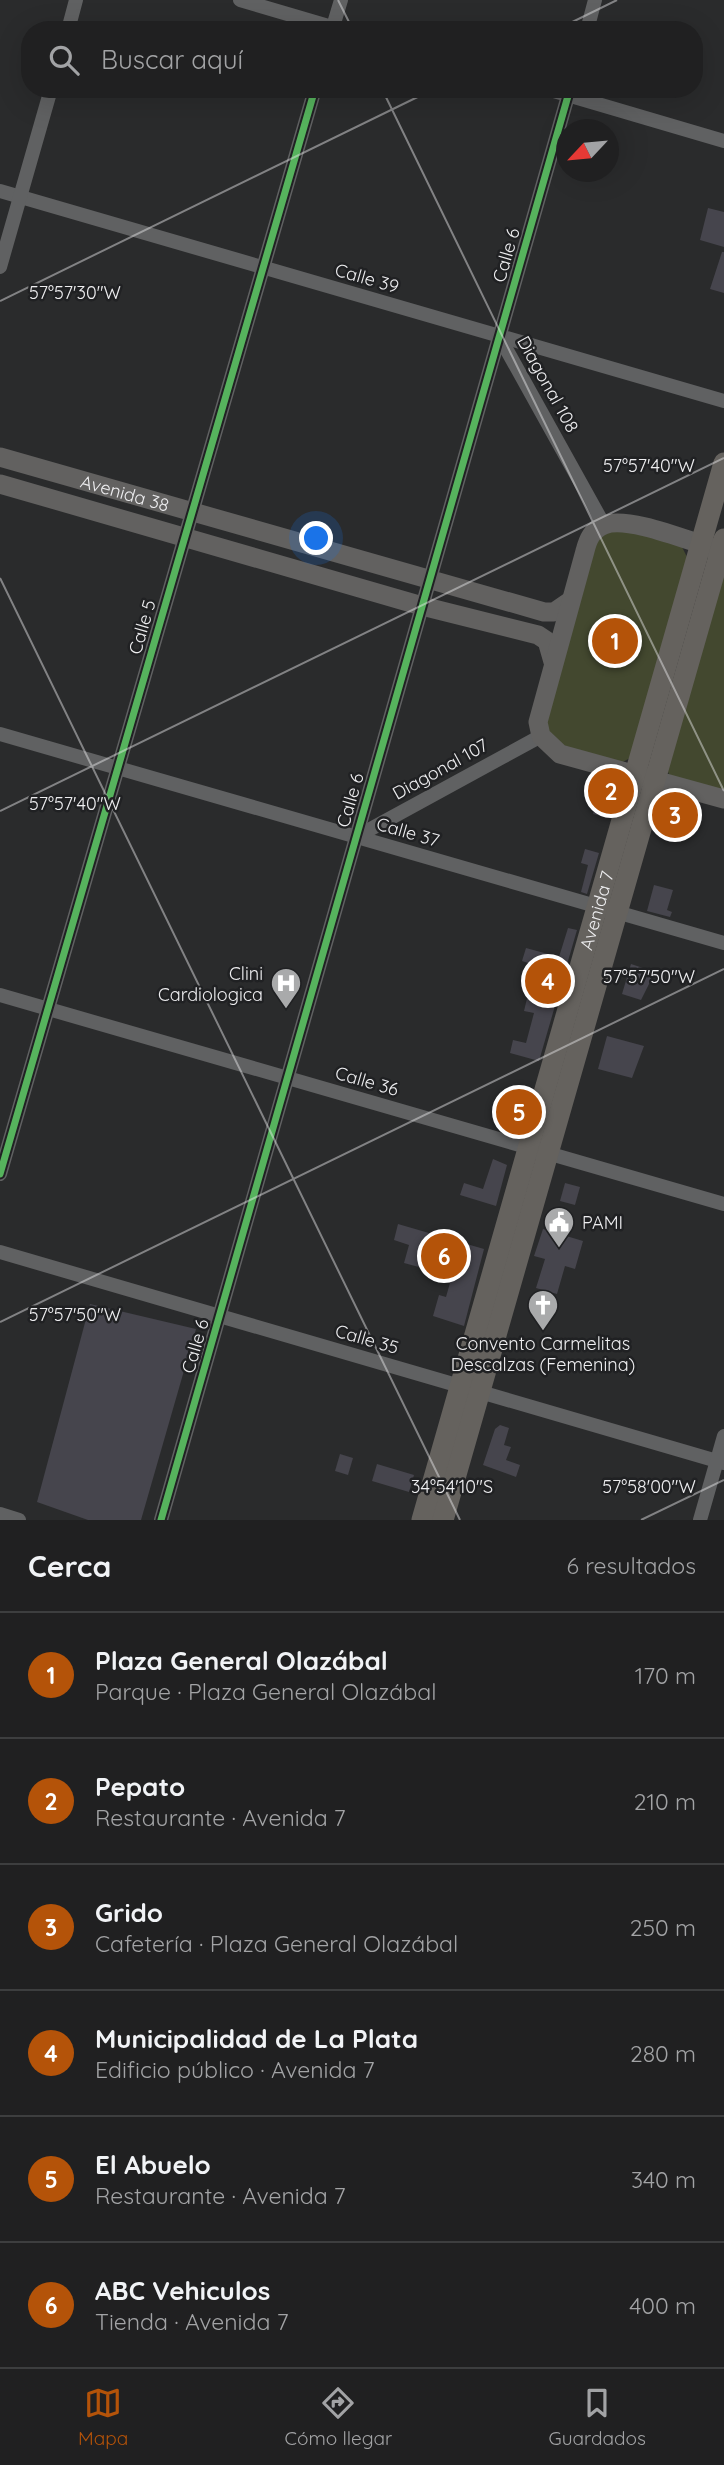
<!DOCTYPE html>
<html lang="es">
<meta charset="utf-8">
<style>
:root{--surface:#202021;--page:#28282a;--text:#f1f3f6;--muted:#a2a3a5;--line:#3d3e3f;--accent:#b45309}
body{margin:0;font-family:Quicksand,sans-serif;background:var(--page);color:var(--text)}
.compass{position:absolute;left:556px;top:119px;width:63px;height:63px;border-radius:50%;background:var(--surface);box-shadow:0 7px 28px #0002;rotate:244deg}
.you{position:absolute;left:317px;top:539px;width:24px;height:24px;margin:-18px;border:5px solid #fff;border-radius:50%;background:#1a73e8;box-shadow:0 0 0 10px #1a73e833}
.badge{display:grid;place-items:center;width:46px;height:46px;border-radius:50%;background:var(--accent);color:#fff;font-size:23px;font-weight:700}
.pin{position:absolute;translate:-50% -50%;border:4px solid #fff;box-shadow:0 2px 7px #0006}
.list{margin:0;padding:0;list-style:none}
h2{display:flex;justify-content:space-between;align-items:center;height:91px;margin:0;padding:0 28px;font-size:30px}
h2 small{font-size:23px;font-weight:400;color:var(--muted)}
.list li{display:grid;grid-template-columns:46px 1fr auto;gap:21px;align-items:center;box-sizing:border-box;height:126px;padding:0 28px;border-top:2px solid var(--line)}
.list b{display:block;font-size:26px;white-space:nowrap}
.list p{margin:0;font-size:23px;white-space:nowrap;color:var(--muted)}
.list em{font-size:23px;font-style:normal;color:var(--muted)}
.icon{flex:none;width:38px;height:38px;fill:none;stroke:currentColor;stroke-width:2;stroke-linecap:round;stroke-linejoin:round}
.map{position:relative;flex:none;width:724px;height:1520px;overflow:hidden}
.search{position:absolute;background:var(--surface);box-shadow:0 7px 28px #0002;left:21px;right:21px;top:21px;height:77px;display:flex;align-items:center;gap:18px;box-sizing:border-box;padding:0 24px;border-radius:28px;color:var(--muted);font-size:26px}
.sheet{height:847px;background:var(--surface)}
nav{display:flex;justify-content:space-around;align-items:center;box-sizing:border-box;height:98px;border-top:2px solid var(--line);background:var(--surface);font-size:19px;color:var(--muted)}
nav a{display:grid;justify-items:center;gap:4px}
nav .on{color:var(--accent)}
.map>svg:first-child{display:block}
.green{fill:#43482f}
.building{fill:#46454d}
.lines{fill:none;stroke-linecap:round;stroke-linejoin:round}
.street{stroke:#606162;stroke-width:14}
.secondary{stroke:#626160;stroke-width:19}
.primary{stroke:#65625e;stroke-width:21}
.cycleway-casing{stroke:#202123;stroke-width:11}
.cycleway{stroke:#56b35d;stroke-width:7}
.ticks{fill:none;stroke:#eeeef0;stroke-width:2;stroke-opacity:0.45}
.labels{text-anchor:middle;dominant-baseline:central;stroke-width:5;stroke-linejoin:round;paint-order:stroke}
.street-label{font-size:18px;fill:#eeeef0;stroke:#202123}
.poi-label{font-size:18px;fill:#eeeef0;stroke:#202123;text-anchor:end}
.ticks-label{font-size:18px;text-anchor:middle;fill:#eeeef0;stroke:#202123;stroke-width:5;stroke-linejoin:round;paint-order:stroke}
</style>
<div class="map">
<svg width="724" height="1520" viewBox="0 0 724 1520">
<rect width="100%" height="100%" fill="#2a2b2c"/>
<!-- green -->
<g class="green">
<polygon points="617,528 681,545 689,561 632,757 617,765 557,749 541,720 591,543 602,532"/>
<polygon points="724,568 724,797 673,782 665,766"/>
</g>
<!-- building -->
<g class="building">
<polygon points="708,208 724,212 724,247 700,240"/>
<polygon points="722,252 724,252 724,293 710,289"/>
<polygon points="596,800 613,804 609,818 593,814"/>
<polygon points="675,806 682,807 674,842 664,840"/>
<polygon points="585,849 599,853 587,894 581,892 588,865 581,863"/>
<polygon points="654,885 673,890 667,910 672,912 670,917 647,911"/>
<polygon points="568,928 577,930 539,1061 510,1053 513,1040 526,1043 534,1013 524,1011 531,982 526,980 531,964 522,961 526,948 559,957"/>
<polygon points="631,964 655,972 641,1000 622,994"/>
<polygon points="607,1036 644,1046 632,1078 598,1069"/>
<polygon points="516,1104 526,1107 521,1125 516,1128 497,1124 499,1113 512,1117"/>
<polygon points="493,1159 507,1165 496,1206 460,1195 464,1183 483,1189"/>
<polygon points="565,1183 580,1187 575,1205 560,1201"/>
<polygon points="398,1224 484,1249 464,1326 433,1316 439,1295 446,1297 452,1276 404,1263 409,1245 394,1240"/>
<polygon points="543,1229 583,1241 575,1269 565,1266 557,1294 536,1288 545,1259 534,1256"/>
<polygon points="90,1304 196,1329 141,1520 88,1520 37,1502"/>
<polygon points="500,1425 509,1428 504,1445 511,1447 506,1460 520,1465 516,1477 483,1465 495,1429"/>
<polygon points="340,1454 353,1458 348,1475 335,1471"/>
<polygon points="377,1464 414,1475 409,1492 372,1481"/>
</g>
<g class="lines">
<!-- street -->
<g class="street">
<polyline points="240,0 342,30"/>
<polyline points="68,30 76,0"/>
<polyline points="332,30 341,0"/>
<polyline points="587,30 595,0"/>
<polyline points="547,89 724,141"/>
<polyline points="0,191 724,401"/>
<polyline points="0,267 51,89"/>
<polyline points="499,336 604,525"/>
<polyline points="0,734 724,943"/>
<polyline points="356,837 541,736"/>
<polyline points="0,995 724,1204"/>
<polyline points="0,1174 315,89"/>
<polyline points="0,1252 724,1463"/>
<polyline points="0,1514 19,1520"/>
<polyline points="161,1520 570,89"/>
<polyline points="700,1520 724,1436"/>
</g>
<!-- secondary -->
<g class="secondary">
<path id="s1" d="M0,457L544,612H554L570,601"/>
<polyline points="0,484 422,606 538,635 547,641 553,662"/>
<path d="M716,549C691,542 627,515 604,525C592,530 588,539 585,551L538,722L541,736L560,754L724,799"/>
</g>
<!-- primary -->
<g class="primary">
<path id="s2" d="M422,1520L724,463"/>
<polyline points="443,1520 724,539"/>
</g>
<!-- cycleway casing -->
<g class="cycleway-casing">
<g id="cycleway">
<polyline points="0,1174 315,89"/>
<polyline points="161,1520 570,89"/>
</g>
</g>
<!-- cycleway -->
<use href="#cycleway" class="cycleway"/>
</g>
<!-- ticks -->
<path class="ticks" d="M338,0L353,30M556,30L617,0M382,89L724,791M0,301L434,89M0,578L460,1520M0,811L724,458M0,1322L724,969M641,1520L724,1480"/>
<!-- icons -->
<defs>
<g id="hospital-pin" transform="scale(1.575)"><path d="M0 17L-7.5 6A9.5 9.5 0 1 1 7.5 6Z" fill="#a9aaab" stroke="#202123"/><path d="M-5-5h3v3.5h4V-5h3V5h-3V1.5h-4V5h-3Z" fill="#fff"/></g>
<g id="civic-pin" transform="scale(1.575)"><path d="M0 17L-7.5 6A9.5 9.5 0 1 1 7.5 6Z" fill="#a9aaab" stroke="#202123"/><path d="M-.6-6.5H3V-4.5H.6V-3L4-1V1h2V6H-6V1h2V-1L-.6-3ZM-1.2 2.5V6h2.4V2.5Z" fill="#fff"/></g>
<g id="church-pin" transform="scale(1.575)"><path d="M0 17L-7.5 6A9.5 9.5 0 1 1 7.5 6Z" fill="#a9aaab" stroke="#202123"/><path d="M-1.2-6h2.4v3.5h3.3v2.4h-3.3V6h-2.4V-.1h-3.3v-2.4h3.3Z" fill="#fff"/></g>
</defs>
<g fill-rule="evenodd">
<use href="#hospital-pin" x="286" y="983"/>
<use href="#civic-pin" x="559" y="1222"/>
<use href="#church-pin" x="543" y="1305"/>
</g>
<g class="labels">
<!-- street labels -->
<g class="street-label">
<text transform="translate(506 255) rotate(-74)">Calle 6</text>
<text transform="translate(367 278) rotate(16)">Calle 39</text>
<text transform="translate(548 384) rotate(61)">Diagonal 108</text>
<text stroke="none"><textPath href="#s1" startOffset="130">Avenida 38</textPath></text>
<text transform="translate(142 627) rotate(-74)">Calle 5</text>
<text transform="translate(440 769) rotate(-29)">Diagonal 107</text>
<text transform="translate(350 800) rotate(-74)">Calle 6</text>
<text transform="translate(408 832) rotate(16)">Calle 37</text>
<text stroke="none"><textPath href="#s2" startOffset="634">Avenida 7</textPath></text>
<text transform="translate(367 1081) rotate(16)">Calle 36</text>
<text transform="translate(367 1339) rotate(16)">Calle 35</text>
<text transform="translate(195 1346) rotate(-74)">Calle 6</text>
</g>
<!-- poi labels -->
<g class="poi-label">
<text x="263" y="973">Clini<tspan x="263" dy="21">Cardiologica</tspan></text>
<text x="582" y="1222" text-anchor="start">PAMI</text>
<text x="543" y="1343" text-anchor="middle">Convento Carmelitas<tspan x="543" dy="21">Descalzas (Femenina)</tspan></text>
</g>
</g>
<g class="ticks-label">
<text x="75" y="299">57°57'30"W</text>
<text x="649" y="472">57°57'40"W</text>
<text x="75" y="810">57°57'40"W</text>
<text x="649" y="983">57°57'50"W</text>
<text x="75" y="1321">57°57'50"W</text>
<text x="452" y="1493">34°54'10"S</text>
<text x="649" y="1493">57°58'00"W</text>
</g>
</svg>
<svg class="compass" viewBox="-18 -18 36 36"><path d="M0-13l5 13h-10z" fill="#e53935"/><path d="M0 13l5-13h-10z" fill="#a2a3a5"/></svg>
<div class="you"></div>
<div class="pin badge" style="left:615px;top:641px">1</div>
<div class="pin badge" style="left:611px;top:791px">2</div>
<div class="pin badge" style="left:675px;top:815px">3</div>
<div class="pin badge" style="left:548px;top:981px">4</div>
<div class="pin badge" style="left:519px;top:1112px">5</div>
<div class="pin badge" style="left:444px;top:1256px">6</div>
<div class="search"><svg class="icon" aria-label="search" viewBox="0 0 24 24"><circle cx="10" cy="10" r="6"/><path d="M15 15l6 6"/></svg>Buscar aquí</div>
</div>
<section class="sheet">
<h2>Cerca<small>6 resultados</small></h2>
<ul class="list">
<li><span class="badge">1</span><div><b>Plaza General Olazábal</b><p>Parque · Plaza General Olazábal</p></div><em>170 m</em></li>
<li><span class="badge">2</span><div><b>Pepato</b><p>Restaurante · Avenida 7</p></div><em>210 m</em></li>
<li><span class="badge">3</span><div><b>Grido</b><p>Cafetería · Plaza General Olazábal</p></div><em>250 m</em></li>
<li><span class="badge">4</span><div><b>Municipalidad de La Plata</b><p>Edificio público · Avenida 7</p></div><em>280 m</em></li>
<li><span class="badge">5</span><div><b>El Abuelo</b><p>Restaurante · Avenida 7</p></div><em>340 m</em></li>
<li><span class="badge">6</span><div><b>ABC Vehiculos</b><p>Tienda · Avenida 7</p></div><em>400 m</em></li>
</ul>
</section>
<nav>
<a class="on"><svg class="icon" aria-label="map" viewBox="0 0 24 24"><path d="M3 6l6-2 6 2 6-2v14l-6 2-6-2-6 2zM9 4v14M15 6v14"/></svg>Mapa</a>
<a><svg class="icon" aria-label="directions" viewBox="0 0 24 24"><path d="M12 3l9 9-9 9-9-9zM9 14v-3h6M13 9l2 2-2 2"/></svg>Cómo llegar</a>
<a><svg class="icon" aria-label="saved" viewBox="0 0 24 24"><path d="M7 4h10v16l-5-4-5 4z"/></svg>Guardados</a>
</nav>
